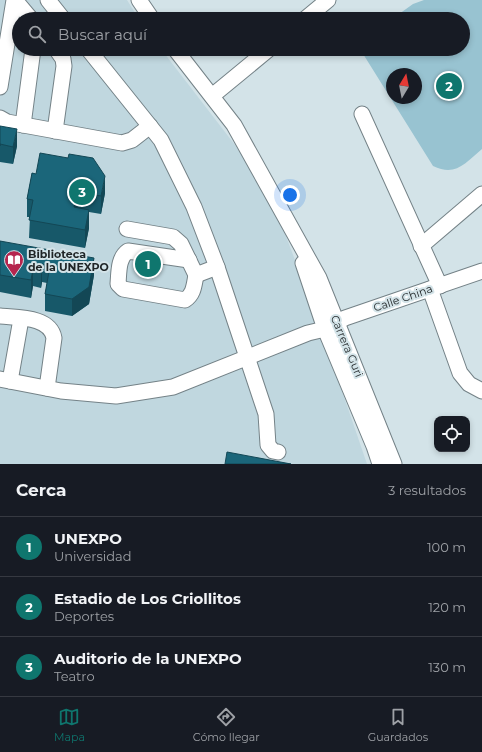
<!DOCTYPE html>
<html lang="es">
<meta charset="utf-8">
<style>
:root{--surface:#171b24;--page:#20242c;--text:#f1f3f6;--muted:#9ea1a6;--line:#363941;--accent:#0f766e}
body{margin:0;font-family:Montserrat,sans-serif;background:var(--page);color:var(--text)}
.controls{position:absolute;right:12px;bottom:12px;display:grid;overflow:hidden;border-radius:8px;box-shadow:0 2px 6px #0003}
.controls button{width:36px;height:36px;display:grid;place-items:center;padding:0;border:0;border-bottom:1px solid var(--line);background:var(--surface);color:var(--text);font:20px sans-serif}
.compass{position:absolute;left:386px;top:68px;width:36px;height:36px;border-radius:50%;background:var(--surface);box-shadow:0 2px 6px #0003;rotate:10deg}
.you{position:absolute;left:290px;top:195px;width:14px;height:14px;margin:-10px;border:3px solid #fff;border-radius:50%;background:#1a73e8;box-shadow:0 0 0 6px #1a73e833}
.badge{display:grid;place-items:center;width:26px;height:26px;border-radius:50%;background:var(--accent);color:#fff;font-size:13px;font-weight:700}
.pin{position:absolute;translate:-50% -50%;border:2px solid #fff;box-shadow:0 1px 4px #0006}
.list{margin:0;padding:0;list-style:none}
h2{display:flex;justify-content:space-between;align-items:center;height:52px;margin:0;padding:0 16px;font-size:17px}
h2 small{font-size:13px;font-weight:400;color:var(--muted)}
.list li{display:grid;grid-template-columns:26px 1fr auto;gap:12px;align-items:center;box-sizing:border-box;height:60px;padding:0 16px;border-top:1px solid var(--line)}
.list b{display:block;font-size:15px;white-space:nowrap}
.list p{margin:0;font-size:13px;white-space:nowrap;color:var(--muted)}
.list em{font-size:13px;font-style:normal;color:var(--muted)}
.icon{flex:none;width:22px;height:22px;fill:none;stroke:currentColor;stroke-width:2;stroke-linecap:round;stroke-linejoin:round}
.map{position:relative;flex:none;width:482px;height:464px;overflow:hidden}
.search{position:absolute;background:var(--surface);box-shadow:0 2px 6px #0003;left:12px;right:12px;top:12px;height:44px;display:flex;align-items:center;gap:10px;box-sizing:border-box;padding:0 14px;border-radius:22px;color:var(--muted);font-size:15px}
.sheet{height:232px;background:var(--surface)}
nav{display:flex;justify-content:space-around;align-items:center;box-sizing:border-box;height:56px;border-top:1px solid var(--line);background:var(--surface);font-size:11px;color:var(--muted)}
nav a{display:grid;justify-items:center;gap:2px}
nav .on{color:var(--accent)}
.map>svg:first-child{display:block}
.built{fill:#c0d7df}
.green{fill:#98c3d1;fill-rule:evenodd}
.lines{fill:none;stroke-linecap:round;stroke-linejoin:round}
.minor-casing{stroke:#748287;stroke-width:17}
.minor{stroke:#fff;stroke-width:15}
.wall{fill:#175869}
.shaded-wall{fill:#134755}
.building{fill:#1b667a;stroke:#134755}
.labels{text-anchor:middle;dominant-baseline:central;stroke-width:4;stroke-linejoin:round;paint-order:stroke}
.poi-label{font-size:11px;font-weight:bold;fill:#1f2426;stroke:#d3e3e8;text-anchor:start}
.street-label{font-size:11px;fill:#1f2426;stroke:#d3e3e8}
</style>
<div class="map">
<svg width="482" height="464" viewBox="0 0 482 464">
<rect width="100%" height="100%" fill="#d3e3e8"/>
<!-- built -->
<polygon class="built" points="0,0 127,0 139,19 19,19 19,49 161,49 235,145 276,210 317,318 367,464 0,464"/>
<!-- green -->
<path class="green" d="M424,0H482V149C465,163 456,177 433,166L360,49H463V19H392L413,4ZM392,74H416V98H392Z"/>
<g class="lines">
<!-- minor casing -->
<g class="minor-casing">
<g id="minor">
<polyline points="15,0 31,19"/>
<polyline points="48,0 63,19"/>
<polyline points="139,0 152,19"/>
<polyline points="305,19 328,0"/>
<polyline points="88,49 161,140 194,207 217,267 266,414 268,445 273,451 278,452"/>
<polyline points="175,49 234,125 319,278 394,464"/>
<polyline points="0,87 14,0"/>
<polyline points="212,96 269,49"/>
<polyline points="362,114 440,286"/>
<polyline points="0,118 7,122 122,143 132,140 150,126"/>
<polyline points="23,125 33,49"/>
<polyline points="55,131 64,66 63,59 56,49"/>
<polyline points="127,229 173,237 181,244 196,275 217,267"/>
<polyline points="421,246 482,194"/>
<path d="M189,260L128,251C118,258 119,272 118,284L123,289L185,300C194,294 194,285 196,275"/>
<polyline points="303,263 325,329 374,446 380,464"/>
<polyline points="430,289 460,373 469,384 482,391"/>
<path d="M0,316C17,318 50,316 54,338L47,388"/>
<polyline points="0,379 61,391 116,396 173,387 308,333 325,329 345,318 482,271"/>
<polyline points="10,381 21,319"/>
</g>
</g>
<!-- minor -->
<use href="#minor" class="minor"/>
</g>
<!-- wall -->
<g class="wall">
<polygon points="0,126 17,146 13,164 0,162"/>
<polygon points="32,173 105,193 101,214 89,212 89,228 85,248 29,238 30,217 27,217 27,199"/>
<polygon points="0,241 94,275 89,304 72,316 45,311 45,294 47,283 42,282 41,288 33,286 31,298 0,292"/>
</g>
<!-- shaded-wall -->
<g class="shaded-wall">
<polygon points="17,129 17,146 13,164 13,147"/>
<polygon points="105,176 105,193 101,214 101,196"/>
<polygon points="77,192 77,210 74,207"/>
<polygon points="89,210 89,228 85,248 85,230"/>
<polygon points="94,258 94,275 89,304 72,316 72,299"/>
<polygon points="42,264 42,282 41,288 41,270"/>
<polygon points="33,269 33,286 31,298 31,280"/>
</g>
<!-- building -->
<g class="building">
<polygon points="0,126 17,129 13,147 0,144 0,146"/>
<polygon points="40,153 68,158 69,154 93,158 105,176 101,196 77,192 74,207 89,210 85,230 29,220 33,200 27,199 32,173 36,174"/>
<polygon points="0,241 94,258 89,287 72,299 45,294 50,266 42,264 41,270 33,269 31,280 0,275"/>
<polygon points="227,452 291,464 225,464"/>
</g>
<!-- icons -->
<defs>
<g id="library-pin" transform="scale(1)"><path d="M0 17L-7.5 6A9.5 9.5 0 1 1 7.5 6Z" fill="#b6254e" stroke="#d3e3e8"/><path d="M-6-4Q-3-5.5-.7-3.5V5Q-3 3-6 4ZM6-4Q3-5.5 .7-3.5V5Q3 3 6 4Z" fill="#fff"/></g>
</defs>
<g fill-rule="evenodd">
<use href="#library-pin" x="14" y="260"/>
</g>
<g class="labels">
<!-- poi labels -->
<g class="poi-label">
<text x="28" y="254">Biblioteca<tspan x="28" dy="13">de la UNEXPO</tspan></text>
</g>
<!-- street labels -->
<g class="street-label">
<text transform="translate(403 298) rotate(-19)">Calle China</text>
<text transform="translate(347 346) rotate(67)">Carrera Guri</text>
</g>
</g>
</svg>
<div class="controls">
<button><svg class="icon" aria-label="locate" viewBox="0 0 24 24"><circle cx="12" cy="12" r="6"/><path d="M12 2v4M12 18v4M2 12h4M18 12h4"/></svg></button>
</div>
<svg class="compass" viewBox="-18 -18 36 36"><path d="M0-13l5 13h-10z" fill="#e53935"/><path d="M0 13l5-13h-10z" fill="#9ea1a6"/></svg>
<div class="you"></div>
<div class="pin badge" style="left:148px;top:264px">1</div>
<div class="pin badge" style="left:449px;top:86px">2</div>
<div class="pin badge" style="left:82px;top:192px">3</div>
<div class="search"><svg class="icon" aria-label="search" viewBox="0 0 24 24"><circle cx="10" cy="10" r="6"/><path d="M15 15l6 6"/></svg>Buscar aquí</div>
</div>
<section class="sheet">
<h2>Cerca<small>3 resultados</small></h2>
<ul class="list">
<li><span class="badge">1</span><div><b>UNEXPO</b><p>Universidad</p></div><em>100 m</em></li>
<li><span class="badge">2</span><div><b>Estadio de Los Criollitos</b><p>Deportes</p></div><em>120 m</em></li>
<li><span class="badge">3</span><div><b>Auditorio de la UNEXPO</b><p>Teatro</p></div><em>130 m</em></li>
</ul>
</section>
<nav>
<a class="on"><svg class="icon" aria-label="map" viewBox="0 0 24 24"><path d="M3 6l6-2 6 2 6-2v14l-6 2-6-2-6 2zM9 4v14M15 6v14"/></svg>Mapa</a>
<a><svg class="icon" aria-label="directions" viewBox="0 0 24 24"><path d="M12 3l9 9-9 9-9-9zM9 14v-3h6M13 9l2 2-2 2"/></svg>Cómo llegar</a>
<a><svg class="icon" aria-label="saved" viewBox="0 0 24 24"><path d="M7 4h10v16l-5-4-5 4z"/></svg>Guardados</a>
</nav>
